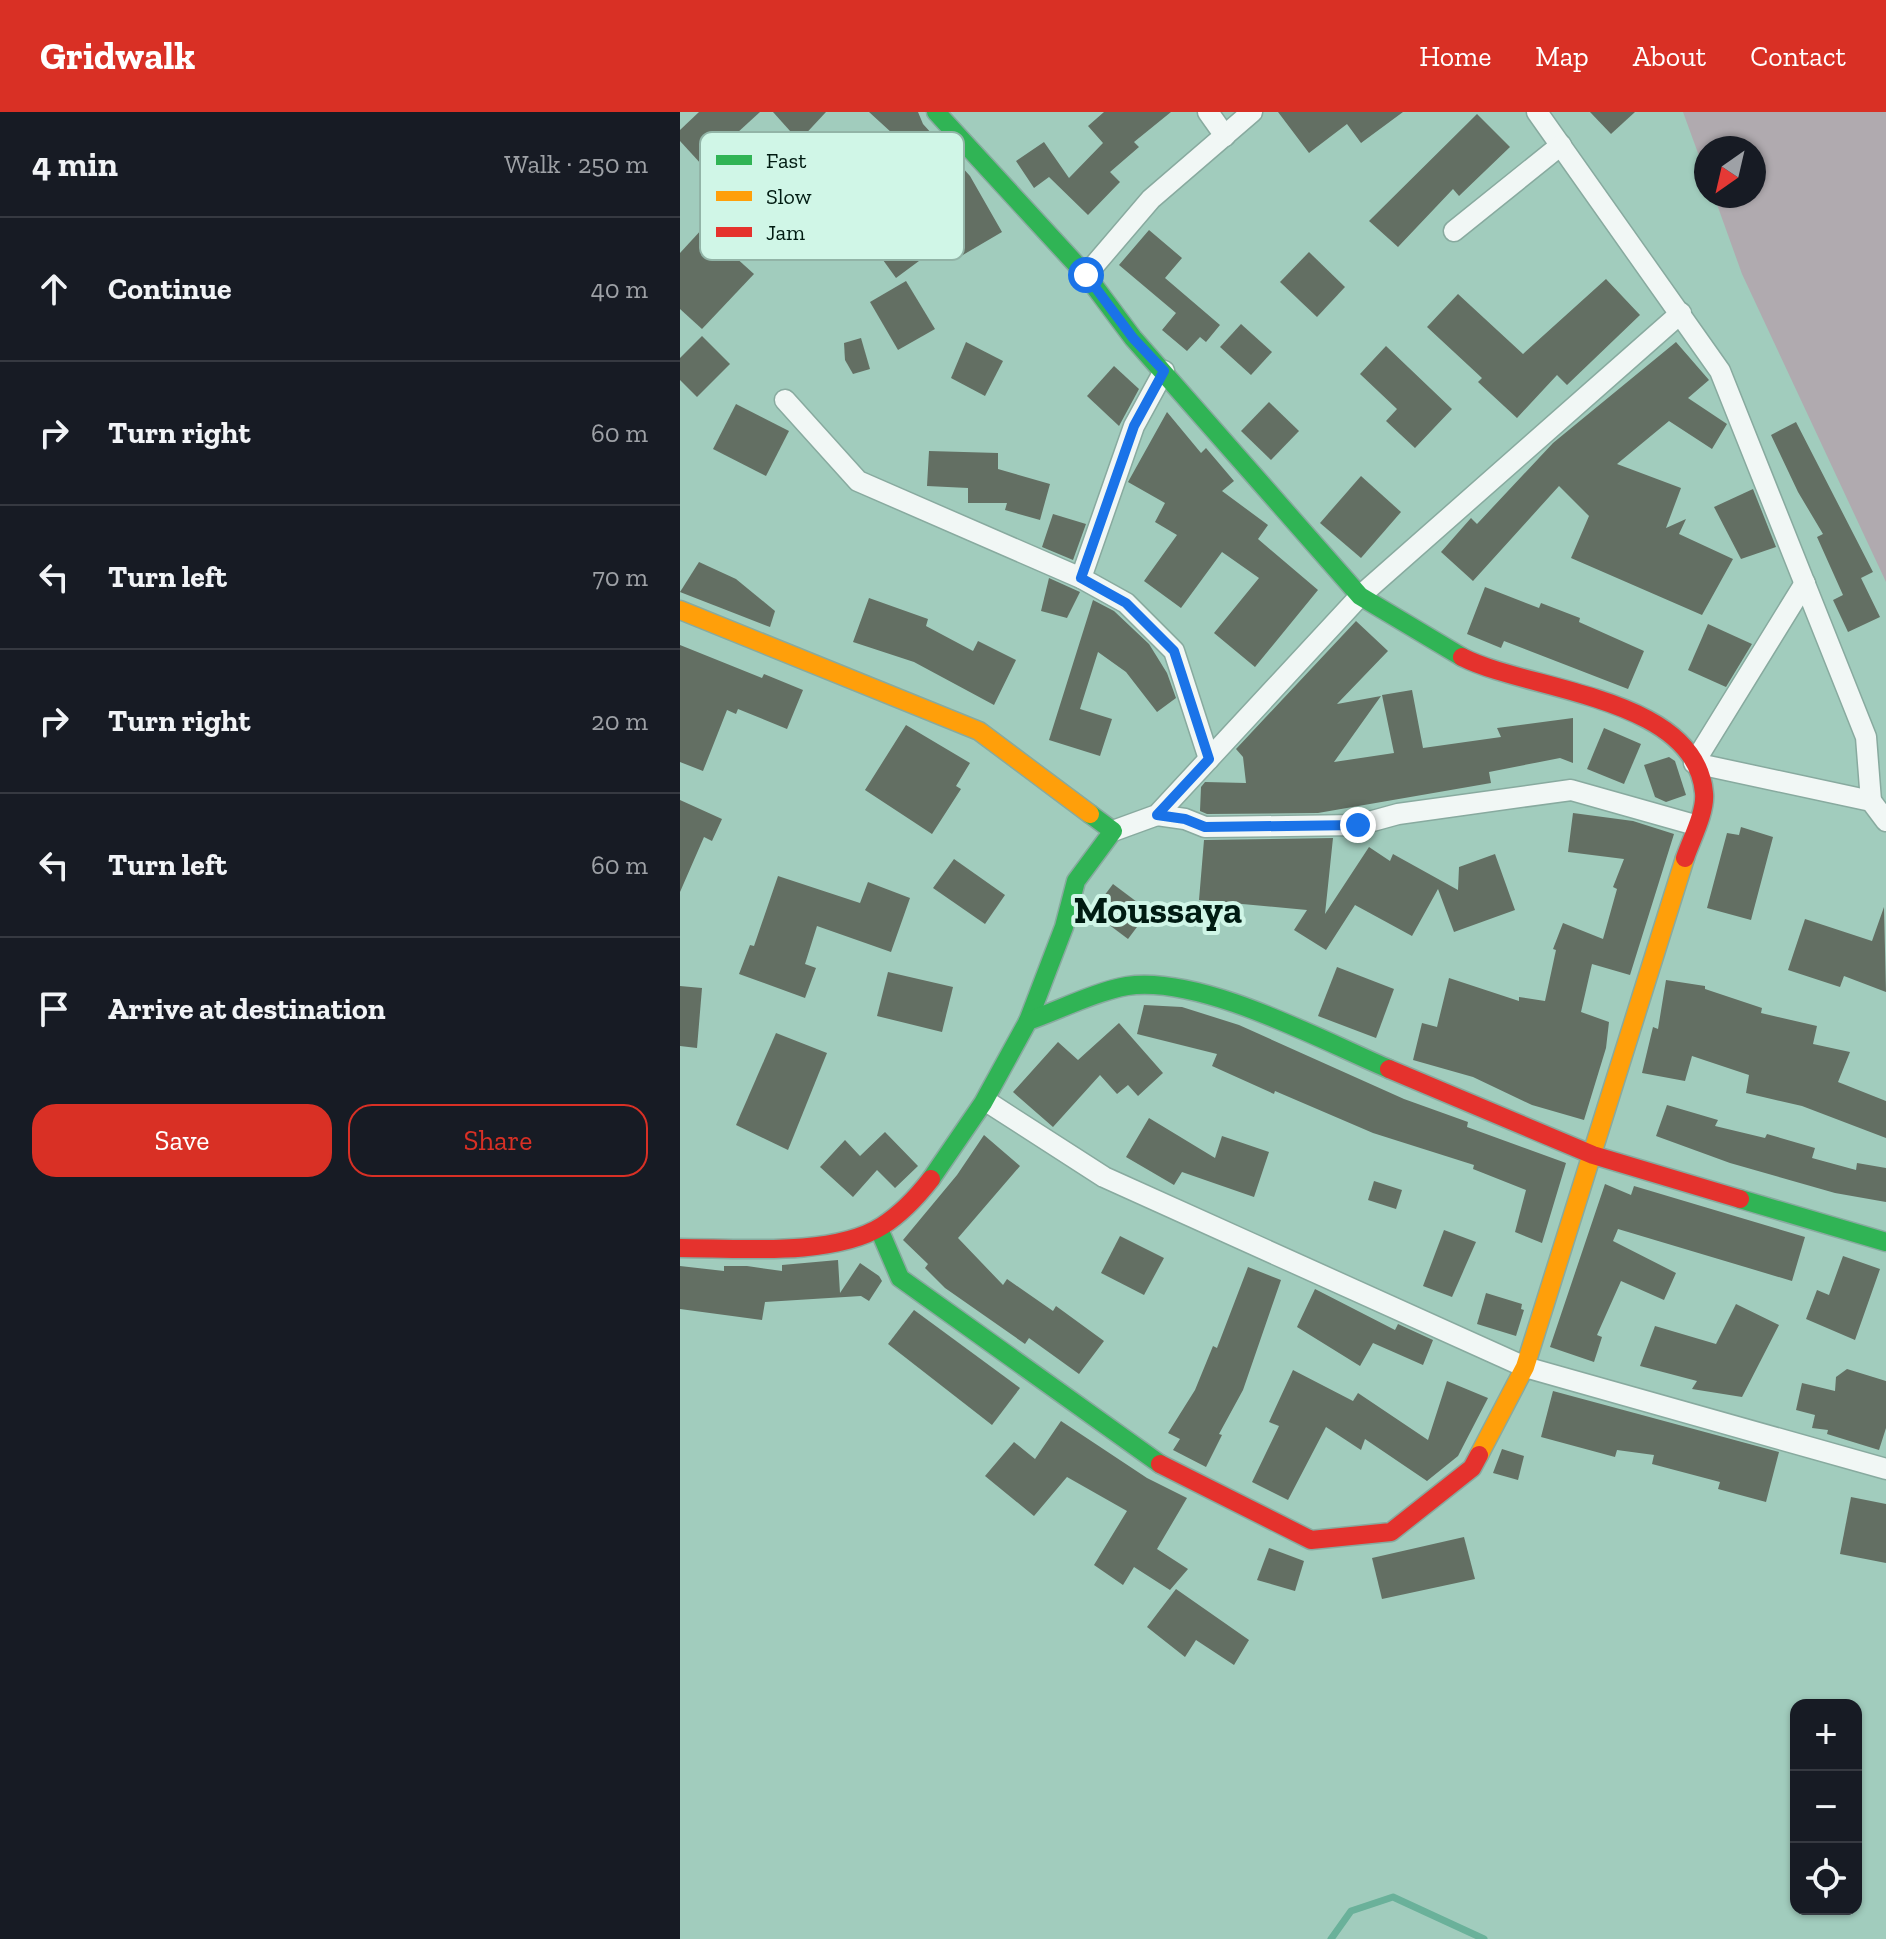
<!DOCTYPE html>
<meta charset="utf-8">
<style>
:root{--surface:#171b24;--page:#20242c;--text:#f1f3f6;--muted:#9ea1a6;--line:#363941;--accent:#d93025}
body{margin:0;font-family:"Zilla Slab",serif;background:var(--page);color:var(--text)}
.controls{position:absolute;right:24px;bottom:24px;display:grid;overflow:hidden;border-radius:16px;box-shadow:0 2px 6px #0004}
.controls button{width:72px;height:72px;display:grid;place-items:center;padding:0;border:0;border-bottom:2px solid var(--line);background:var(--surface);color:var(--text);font:40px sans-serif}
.compass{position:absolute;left:1014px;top:24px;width:72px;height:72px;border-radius:50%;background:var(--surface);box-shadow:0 2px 6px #0004;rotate:214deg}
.stop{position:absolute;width:24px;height:24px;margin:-18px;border:6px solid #1a73e8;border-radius:50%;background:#fff}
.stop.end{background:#1a73e8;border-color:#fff;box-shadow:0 2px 8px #0008}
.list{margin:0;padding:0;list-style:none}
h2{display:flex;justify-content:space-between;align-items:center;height:104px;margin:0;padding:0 32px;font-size:34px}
h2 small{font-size:26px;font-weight:400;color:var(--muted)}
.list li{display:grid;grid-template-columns:52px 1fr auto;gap:24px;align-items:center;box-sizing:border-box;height:144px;padding:0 32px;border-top:2px solid var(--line)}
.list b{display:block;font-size:30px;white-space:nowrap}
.list em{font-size:26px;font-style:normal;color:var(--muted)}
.actions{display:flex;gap:16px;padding:24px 32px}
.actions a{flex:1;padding:18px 0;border:2px solid var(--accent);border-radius:24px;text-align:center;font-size:28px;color:var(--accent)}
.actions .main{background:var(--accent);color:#fff}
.icon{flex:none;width:44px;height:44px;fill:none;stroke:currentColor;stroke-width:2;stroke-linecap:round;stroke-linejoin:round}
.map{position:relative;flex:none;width:1206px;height:1827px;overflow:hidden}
header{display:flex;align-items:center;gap:48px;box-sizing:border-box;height:112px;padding:0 40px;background:var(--accent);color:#fff}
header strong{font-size:38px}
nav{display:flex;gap:44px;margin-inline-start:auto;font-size:28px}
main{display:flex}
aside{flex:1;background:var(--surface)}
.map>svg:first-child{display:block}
.green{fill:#b0aaaf}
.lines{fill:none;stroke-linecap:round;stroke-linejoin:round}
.stream{stroke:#6ab19a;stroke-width:7}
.building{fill:#636f63}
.street-casing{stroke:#88aa9f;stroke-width:23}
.fast-casing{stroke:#88aa9f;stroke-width:21}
.slow-casing{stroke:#88aa9f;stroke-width:21}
.jam-casing{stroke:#88aa9f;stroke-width:21}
.street{stroke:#f1f7f5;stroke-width:20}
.fast{stroke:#30b455;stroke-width:18}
.slow{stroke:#ff9f0a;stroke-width:18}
.jam{stroke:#e5322d;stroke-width:18}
.route{stroke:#1a73e8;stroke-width:10}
.labels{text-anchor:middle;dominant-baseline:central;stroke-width:8;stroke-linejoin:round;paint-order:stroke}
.district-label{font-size:38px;font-weight:bold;fill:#001b12;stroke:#d0f6e7}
.key{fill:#d0f6e7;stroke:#92b4a7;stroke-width:2}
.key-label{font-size:22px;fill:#001b12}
</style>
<header>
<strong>Gridwalk</strong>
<nav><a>Home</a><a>Map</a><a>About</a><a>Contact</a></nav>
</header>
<main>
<aside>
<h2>4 min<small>Walk · 250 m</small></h2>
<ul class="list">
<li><svg class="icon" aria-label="ahead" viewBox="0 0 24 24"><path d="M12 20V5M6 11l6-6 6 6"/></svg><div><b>Continue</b></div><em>40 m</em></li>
<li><svg class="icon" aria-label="right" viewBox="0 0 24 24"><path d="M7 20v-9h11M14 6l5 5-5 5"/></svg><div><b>Turn right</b></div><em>60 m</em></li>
<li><svg class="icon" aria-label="left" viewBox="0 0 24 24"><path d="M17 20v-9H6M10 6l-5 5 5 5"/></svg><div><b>Turn left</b></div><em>70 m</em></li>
<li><svg class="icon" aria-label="right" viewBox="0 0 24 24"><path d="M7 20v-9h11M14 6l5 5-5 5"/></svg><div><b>Turn right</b></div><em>20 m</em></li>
<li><svg class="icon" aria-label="left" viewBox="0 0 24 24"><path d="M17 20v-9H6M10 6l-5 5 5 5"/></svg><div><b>Turn left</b></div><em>60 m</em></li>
<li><svg class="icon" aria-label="arrive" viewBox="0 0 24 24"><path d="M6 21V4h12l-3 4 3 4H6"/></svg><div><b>Arrive at destination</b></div></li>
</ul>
<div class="actions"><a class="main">Save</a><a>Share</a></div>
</aside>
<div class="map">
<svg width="1206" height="1827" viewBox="0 0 1206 1827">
<rect width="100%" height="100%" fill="#a1ccbd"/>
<!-- green -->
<polygon class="green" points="1003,0 1206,0 1206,470 1062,162 1034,84 1074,84 1074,36 1026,36 1026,63"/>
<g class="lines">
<!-- stream -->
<polyline class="stream" points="651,1827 671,1799 713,1785 804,1827"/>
</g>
<!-- building -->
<g class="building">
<polygon points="19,0 80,0 22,53 0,29 0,18"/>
<polygon points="93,0 146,0 119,29"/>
<polygon points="189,0 238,0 243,12 290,64 322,120 276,147 266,129 216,166 203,148 207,146 178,110 206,86 237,124 275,101 208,26 212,21"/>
<polygon points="424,0 491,0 454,30 459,35 430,60 440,70 408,103 369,65 354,76 336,49 364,30 389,66 423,31 408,14"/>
<polygon points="598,0 723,0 681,31 667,12 629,41"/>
<polygon points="910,0 955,0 931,22"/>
<polygon points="797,2 830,35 779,84 773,77 718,135 689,109"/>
<polygon points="23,116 74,162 22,217 0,197 0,141"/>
<polygon points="469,118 502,146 485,166 540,213 526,230 520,225 507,239 482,218 496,201 439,153"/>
<polygon points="629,140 665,175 637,205 600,170"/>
<polygon points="926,167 960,203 887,273 877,263 837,306 798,270 802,266 747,215 778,182 843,242"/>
<polygon points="226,169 255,217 218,238 190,190"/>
<polygon points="561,212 592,240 571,263 540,235"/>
<polygon points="22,224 50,252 17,285 0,268 0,246"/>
<polygon points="181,226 190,257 173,262 165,248 164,231"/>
<polygon points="286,230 323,249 305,284 271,266"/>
<polygon points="996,230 1029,268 1008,286 1047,312 1032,337 989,309 937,352 1001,376 986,416 1006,407 999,422 1053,447 1022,503 891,446 909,404 879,374 793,469 761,440 791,406 797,412 873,331"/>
<polygon points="706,234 772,297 735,336 706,309 717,297 680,262"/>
<polygon points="434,254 459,277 439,314 407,284"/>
<polygon points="589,290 619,319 591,348 561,319"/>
<polygon points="56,292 109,319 86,364 33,337"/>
<polygon points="487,300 521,341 526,336 554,369 542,379 588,413 578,427 638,478 575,555 534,521 579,466 542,440 501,496 464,469 497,423 475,410 485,391 448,370"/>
<polygon points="1116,310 1193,460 1181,466 1200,505 1168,520 1153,488 1163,483 1137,425 1143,422 1118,380 1091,323"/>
<polygon points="249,339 318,341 318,357 370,372 360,408 325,398 327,391 288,391 288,376 247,374"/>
<polygon points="681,364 721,400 681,446 640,411"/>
<polygon points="1073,377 1096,435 1061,447 1034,395"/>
<polygon points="373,402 406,412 393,448 362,435"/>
<polygon points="19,450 56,467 95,499 90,515 0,480"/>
<polygon points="369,466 400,480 387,506 361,499"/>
<polygon points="805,475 859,496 861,491 900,506 899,510 964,539 948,577 824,529 821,536 787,522"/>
<polygon points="189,486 248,507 246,514 293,539 298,529 336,548 314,593 234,550 173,530"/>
<polygon points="413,488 434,499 469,532 487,561 496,586 477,600 446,560 418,540 400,597 432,607 420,644 369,628"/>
<polygon points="676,509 708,539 657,592 701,584 654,650 714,641 702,583 732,578 743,636 821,625 817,616 893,606 893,651 880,646 809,660 811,671 638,701 527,702 520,699 521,675 525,670 566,671 563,645 556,637"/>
<polygon points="1028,512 1072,532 1046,575 1008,558"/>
<polygon points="0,533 82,566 84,562 123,578 107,617 58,597 56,602 47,598 23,659 0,650"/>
<polygon points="226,613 290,651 276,674 281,677 252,722 185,678"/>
<polygon points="924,616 961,632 944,672 907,657"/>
<polygon points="989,645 995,649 1006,683 986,690 975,685 964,653"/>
<polygon points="0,688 42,707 32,729 24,725 0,780"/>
<polygon points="893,701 953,709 994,722 950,863 912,852 901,900 929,910 926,936 904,1008 852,993 793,965 733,948 742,911 757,915 769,866 839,889 839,885 865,889 876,838 873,837 883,811 923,827 937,777 933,775 944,747 888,740"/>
<polygon points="1061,715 1093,725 1071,808 1027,796 1047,721 1059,723"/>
<polygon points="653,726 645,802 689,735 710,749 713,742 778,778 779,755 815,742 835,798 774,820 758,777 732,824 675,793 646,838 614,818 627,798 519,788 524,728"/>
<polygon points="274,747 325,783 305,812 253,776"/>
<polygon points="98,764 180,791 188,770 230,786 211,840 137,814 125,852 136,856 125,886 59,862 70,833 74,834"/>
<polygon points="433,772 469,799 448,827 412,800"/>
<polygon points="1204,795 1206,880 1164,864 1160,875 1108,858 1125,807 1192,829"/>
<polygon points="657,855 714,877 696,926 638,904"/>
<polygon points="208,860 273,875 262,920 197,904"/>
<polygon points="986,868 1025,874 1025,877 1082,896 1081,901 1137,914 1133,932 1170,940 1158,970 1206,989 1206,1026 1122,994 1066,981 1069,963 1012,944 1005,969 962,961 973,915 978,917"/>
<polygon points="0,874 22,876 17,936 0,934"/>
<polygon points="464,893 502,895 559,913 724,987 788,1010 787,1015 886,1051 862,1131 835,1120 846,1078 793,1057 794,1053 693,1021 595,979 594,982 532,954 537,942 457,922"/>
<polygon points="439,911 483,961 458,984 448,973 437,982 420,963 373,1015 333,980 378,930 398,948"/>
<polygon points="96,921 147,941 108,1038 56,1013"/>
<polygon points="987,993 1038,1008 1035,1014 1085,1026 1087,1022 1135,1036 1132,1046 1176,1058 1177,1051 1206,1056 1206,1090 1155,1081 1050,1051 976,1024"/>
<polygon points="469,1006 535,1046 542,1024 589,1040 574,1085 502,1060 494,1073 446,1045"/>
<polygon points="205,1020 238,1054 215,1076 197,1058 173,1085 140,1055 165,1028 180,1044"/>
<polygon points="304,1023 340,1054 278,1126 323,1173 327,1167 373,1199 376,1194 424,1229 399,1262 349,1226 345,1232 265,1176 245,1156 248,1152 223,1128 277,1063"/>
<polygon points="694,1069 722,1078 716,1097 688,1088"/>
<polygon points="925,1072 951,1083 954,1074 1125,1125 1112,1169 938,1117 933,1129 996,1161 984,1188 941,1169 917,1223 922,1225 914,1250 870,1235"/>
<polygon points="764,1118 796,1130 772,1185 743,1174"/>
<polygon points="440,1124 484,1146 464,1183 421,1161"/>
<polygon points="1163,1144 1200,1157 1175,1228 1126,1207 1137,1178 1149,1183"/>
<polygon points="158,1148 160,1181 180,1151 199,1164 202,1169 189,1189 181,1184 85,1190 82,1208 0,1197 0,1154 44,1159 44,1154 67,1154 102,1159 102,1153"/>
<polygon points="568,1155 601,1168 563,1278 539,1322 542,1323 526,1355 493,1338 500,1327 488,1321 515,1278 533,1234 537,1236"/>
<polygon points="635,1177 715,1218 718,1212 753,1228 743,1253 693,1231 680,1254 617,1215"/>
<polygon points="806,1181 842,1192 841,1197 844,1198 836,1224 797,1212"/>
<polygon points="1056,1192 1099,1213 1062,1285 1012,1277 1017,1269 960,1254 975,1214 1036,1232"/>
<polygon points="234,1198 340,1276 312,1313 208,1232"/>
<polygon points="1167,1257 1206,1269 1206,1316 1199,1338 1147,1322 1148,1318 1132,1316 1135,1303 1116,1298 1122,1271 1155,1279 1156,1265"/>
<polygon points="613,1258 673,1289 678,1281 748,1328 767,1269 808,1286 778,1344 747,1369 685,1327 681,1338 646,1315 608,1388 572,1370 599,1314 589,1310"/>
<polygon points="873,1279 1099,1340 1086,1390 1038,1377 1040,1370 972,1352 974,1343 937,1338 935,1345 861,1325"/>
<polygon points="381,1309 467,1366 507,1386 477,1437 508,1457 490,1478 454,1455 443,1473 414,1453 447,1399 387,1365 354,1404 305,1364 334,1330 355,1347"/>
<polygon points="822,1337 844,1344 838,1368 813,1361"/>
<polygon points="1171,1385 1206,1392 1206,1451 1160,1442"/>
<polygon points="784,1425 795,1467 702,1487 692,1446"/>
<polygon points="589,1436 624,1449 615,1479 577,1468"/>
<polygon points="496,1477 569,1528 554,1553 516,1528 505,1545 467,1515"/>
</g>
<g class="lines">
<!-- street casing -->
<g class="street-casing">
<g id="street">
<polyline points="528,0 545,24"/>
<polyline points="857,0 1040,259 1186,625 1191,689"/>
<polyline points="774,119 881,33"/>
<polyline points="406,163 471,87 572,0"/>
<polyline points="105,288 178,369 401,466 446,491 494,539 529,647"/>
<polyline points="401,466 454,314 484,259"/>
<polyline points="1125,471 1014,651 1191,689 1206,709"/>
<polyline points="477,703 505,707 525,715 678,713 718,702 891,678 1015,713"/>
<polyline points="433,719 477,703 680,484 1001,201"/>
<polyline points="306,989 424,1065 845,1255 1206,1357"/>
</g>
</g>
<!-- fast casing -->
<g class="fast-casing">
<g id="fast">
<polyline points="256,0 406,163 453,226 680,484 782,545"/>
<polyline points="348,909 384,815 396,769 433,719 410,702"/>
<path d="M251,1067L303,991L348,909C377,899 417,879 447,874C521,863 641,928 709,957"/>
<polyline points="1060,1087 1206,1130"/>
<polyline points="199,1117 220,1166 480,1352"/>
</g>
</g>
<!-- slow casing -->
<g class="slow-casing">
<g id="slow">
<polyline points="0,498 299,619 410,702"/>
<polyline points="799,1343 845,1255 1005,746"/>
</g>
</g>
<!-- jam casing -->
<g class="jam-casing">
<g id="jam">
<path d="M782,545C848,579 1016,584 1024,681C1026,700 1011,728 1005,746"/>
<polyline points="709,957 913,1043 1060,1087"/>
<path d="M0,1136C57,1136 153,1145 202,1114C221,1102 237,1085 251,1067"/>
<polyline points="480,1352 631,1428 711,1420 792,1356 799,1343"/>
</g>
</g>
<!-- street -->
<use href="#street" class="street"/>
<!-- fast -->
<use href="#fast" class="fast"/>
<!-- slow -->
<use href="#slow" class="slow"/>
<!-- jam -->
<use href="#jam" class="jam"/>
</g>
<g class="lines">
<!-- route -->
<polyline class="route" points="406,163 453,226 484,259 454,314 401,466 446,491 494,539 529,647 477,703 505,707 525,715 678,713"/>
</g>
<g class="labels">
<!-- district labels -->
<g class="district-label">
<text x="478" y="798">Moussaya</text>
</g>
</g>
<!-- legend -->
<rect x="20" y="20" width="264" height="128" rx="12" class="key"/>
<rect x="36" y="43" width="36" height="10" fill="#30b455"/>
<rect x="36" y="79" width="36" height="10" fill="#ff9f0a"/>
<rect x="36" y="115" width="36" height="10" fill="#e5322d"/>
<g class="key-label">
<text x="86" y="56">Fast</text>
<text x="86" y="92">Slow</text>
<text x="86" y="128">Jam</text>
</g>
</svg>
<div class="controls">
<button>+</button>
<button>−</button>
<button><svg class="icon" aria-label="locate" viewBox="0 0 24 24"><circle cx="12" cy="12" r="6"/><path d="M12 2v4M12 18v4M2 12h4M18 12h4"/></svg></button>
</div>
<svg class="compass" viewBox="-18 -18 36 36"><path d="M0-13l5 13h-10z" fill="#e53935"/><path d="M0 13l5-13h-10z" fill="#9ea1a6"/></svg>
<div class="stop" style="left:406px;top:163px"></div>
<div class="stop end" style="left:678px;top:713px"></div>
</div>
</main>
